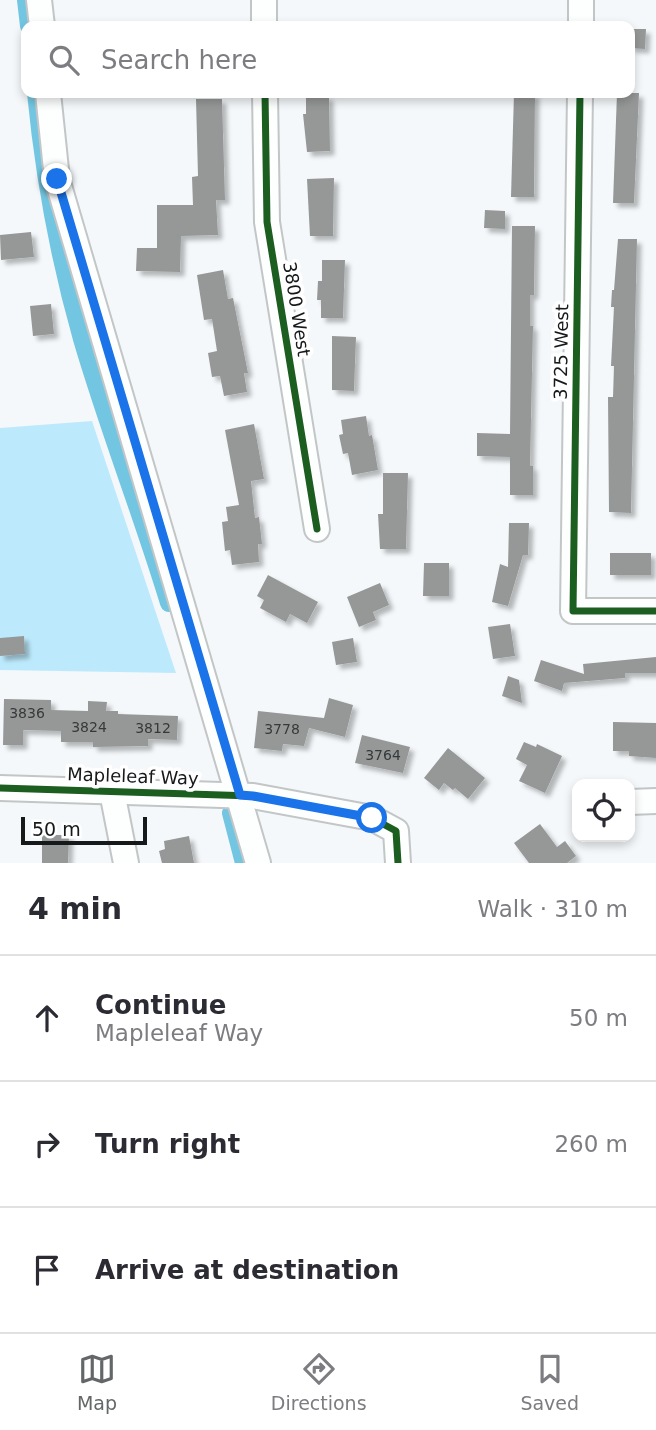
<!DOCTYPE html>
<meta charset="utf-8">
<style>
:root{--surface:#fff;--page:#f2f2f3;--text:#2b2b33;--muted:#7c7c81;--line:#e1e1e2;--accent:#646768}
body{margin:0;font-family:"DejaVu Sans",sans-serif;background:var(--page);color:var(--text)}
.controls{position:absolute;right:21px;bottom:21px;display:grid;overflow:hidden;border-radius:14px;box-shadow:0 4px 10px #0003}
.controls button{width:63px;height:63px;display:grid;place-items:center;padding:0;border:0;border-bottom:2px solid var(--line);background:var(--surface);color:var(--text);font:35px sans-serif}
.scale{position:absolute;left:21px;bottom:18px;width:126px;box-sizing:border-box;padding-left:7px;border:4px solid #16191a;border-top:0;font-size:19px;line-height:24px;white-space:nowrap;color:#16191a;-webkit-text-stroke:5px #fff;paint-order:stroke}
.stop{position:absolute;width:21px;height:21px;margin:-16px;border:5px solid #1a73e8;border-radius:50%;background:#fff}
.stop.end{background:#1a73e8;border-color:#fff;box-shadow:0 2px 7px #0008}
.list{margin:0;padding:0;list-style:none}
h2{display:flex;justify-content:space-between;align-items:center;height:91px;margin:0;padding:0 28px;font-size:30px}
h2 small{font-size:23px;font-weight:400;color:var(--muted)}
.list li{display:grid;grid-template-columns:46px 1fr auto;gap:21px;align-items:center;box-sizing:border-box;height:126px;padding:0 28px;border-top:2px solid var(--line)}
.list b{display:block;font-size:26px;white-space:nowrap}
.list p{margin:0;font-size:23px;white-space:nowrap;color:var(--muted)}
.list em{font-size:23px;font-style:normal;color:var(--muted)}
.icon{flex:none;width:38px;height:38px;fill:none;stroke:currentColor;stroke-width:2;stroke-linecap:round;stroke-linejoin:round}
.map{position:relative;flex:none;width:656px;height:863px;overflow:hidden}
.search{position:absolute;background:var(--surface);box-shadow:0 4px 10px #0003;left:21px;right:21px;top:21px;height:77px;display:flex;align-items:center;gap:18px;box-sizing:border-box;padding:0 24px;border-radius:14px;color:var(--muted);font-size:26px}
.sheet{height:469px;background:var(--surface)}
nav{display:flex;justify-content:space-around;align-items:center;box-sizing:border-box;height:98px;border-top:2px solid var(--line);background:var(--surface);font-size:19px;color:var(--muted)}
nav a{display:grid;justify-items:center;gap:4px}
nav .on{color:var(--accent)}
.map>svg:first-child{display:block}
.green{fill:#bceafc}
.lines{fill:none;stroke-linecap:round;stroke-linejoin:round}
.canal{stroke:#72c6e1;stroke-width:18}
.building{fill:#969898;filter:url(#shadow)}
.minor-casing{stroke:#c3c6c7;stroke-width:28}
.minor{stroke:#fdfefe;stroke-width:24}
.cycleway-casing{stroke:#fff;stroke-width:11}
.cycleway{stroke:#1b5e20;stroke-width:7}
.route{stroke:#1a73e8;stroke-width:9}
.labels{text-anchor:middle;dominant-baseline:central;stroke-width:7;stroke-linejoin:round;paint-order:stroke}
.number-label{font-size:14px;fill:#36393a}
.street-label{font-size:18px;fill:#16191a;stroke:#fff}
</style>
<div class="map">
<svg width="656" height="863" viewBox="0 0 656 863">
<defs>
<filter id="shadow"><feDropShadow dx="4.5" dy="4.5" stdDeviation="2" flood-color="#0004"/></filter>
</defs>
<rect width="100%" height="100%" fill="#f4f8fa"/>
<!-- green -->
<polygon class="green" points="92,421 176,673 0,670 0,428"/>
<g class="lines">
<!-- canal -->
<g class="canal">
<polyline points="26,0 29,26"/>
<path d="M36,93C44,176 59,258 82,339C108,428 142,514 169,603"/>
<polyline points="231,813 244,863"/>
</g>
</g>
<!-- building -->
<g class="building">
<polygon points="630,29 646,29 645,49 630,48"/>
<polygon points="514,93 535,93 534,197 511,197"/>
<polygon points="617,93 639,93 634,203 613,203"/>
<polygon points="306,96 329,96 330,151 307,152 303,114 306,114"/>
<polygon points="196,99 222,99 225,200 216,200 218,235 181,236 180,272 136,271 137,248 157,248 157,205 193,205 192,177 198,176"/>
<polygon points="334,178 333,236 310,236 307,179"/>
<polygon points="485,210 505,211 505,229 484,228"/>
<polygon points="512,226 535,226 534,295 530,295 530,326 533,326 530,466 533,466 533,495 510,495 510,457 477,456 477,433 510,434"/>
<polygon points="31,232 34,257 1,260 0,235"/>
<polygon points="618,239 637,239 631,513 609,512 608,397 613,397 614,366 611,366 614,307 611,307 612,290 614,290"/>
<polygon points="322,260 345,260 343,318 321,318 321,300 317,300 318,281 322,281"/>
<polygon points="223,270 228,299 233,298 248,373 244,373 247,392 224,396 220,376 212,377 208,353 217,351 212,319 204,320 197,275"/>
<polygon points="51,304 54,334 33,336 30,306"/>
<polygon points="332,336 356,337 354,391 332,390"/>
<polygon points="366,416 369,436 372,435 378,470 352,475 348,453 343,454 339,435 343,434 341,420"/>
<polygon points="254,424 264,479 251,481 255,518 259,517 262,544 258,544 259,562 232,565 230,550 225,551 222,522 228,521 226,507 239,505 225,430"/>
<polygon points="383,473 408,473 406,549 380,549 378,514 383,514"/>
<polygon points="509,523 529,523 528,555 523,555 508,606 492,602 500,564 508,567"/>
<rect x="610" y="553" width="41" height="22"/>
<polygon points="424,563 449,563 449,596 423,596"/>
<polygon points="268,575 318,602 307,623 290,614 286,622 260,608 264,600 257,596"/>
<polygon points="380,583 389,605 373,612 376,620 359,627 347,597"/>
<polygon points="510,624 515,656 493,659 488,627"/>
<polygon points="24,636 25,654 0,656 0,638"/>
<polygon points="353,638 357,662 336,665 332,642"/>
<polygon points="656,657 656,673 625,673 625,678 564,683 562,691 534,681 541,660 584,674 583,664"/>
<polygon points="508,676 519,680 522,703 502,696"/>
<polygon points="329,698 353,705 345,737 309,728 304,746 283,744 282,751 254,748 258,711 324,718"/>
<polygon points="4,699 51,700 51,710 88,711 88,701 107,702 106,711 118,711 118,714 178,716 177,740 148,739 148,746 93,747 93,742 61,742 61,731 23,730 23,745 3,745"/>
<polygon points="613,722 656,723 656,758 629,756 629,751 613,751"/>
<polygon points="362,735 410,747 403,773 355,763"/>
<polygon points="524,742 536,747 537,744 562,756 545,793 519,781 527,765 516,759"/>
<polygon points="448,748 485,778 468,799 455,788 453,790 444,783 439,790 424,778"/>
<polygon points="540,824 557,847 565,841 576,856 567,863 529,863 514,843"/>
<polygon points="42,835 69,835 68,863 42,863"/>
<polygon points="189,836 194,863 162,863 159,851 165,849 164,841"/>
</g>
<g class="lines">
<!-- minor casing -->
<g class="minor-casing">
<g id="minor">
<polyline points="39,0 42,26"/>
<polyline points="264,0 264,26"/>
<polyline points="581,26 581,0"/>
<polyline points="48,93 57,179 258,863"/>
<polyline points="265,93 267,222 317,529"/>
<polyline points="580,93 573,611 656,611"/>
<polyline points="0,788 253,796 372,818 396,831 398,863"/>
<polyline points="112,792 126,863"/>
<polyline points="630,802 656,801"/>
</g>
</g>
<!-- minor -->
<use href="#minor" class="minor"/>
<!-- cycleway casing -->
<g class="cycleway-casing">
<g id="cycleway">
<polyline points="265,93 267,222 317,529"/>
<polyline points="580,93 573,611 656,611"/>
<polyline points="0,788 253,796 372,818 396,831 398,863"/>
</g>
</g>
<!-- cycleway -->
<use href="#cycleway" class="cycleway"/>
</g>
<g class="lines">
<!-- route -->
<polyline class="route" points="57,179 240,795 253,796 372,818"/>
</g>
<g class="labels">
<!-- number labels -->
<g class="number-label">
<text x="27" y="713">3836</text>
<text x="89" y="727">3824</text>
<text x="153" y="728">3812</text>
<text x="282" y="729">3778</text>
<text x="383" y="755">3764</text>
</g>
<!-- street labels -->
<g class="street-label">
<text transform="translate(297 309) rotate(81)">3800 West</text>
<text transform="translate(561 352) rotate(-89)">3725 West</text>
<text transform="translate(133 776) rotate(2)">Mapleleaf Way</text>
</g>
</g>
</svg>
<div class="controls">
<button><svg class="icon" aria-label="locate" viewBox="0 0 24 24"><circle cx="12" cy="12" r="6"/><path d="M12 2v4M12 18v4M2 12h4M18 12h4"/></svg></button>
</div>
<div class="scale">50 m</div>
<div class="stop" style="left:372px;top:818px"></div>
<div class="stop end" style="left:57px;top:179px"></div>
<div class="search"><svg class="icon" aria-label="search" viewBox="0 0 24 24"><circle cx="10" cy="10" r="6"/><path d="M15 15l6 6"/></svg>Search here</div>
</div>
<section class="sheet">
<h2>4 min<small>Walk · 310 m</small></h2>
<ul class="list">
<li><svg class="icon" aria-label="ahead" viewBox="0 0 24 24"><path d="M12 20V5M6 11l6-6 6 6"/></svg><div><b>Continue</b><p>Mapleleaf Way</p></div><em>50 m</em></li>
<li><svg class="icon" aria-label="right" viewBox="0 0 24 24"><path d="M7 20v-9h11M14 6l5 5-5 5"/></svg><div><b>Turn right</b></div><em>260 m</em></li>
<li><svg class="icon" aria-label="arrive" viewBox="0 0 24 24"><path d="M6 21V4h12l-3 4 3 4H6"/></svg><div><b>Arrive at destination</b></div></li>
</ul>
</section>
<nav>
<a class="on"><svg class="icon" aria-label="map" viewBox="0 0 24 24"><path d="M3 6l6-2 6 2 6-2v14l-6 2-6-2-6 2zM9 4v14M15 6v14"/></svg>Map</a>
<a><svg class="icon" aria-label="directions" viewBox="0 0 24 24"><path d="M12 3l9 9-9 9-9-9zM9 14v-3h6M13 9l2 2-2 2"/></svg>Directions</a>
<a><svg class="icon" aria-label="saved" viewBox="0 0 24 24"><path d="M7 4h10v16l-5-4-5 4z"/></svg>Saved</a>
</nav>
